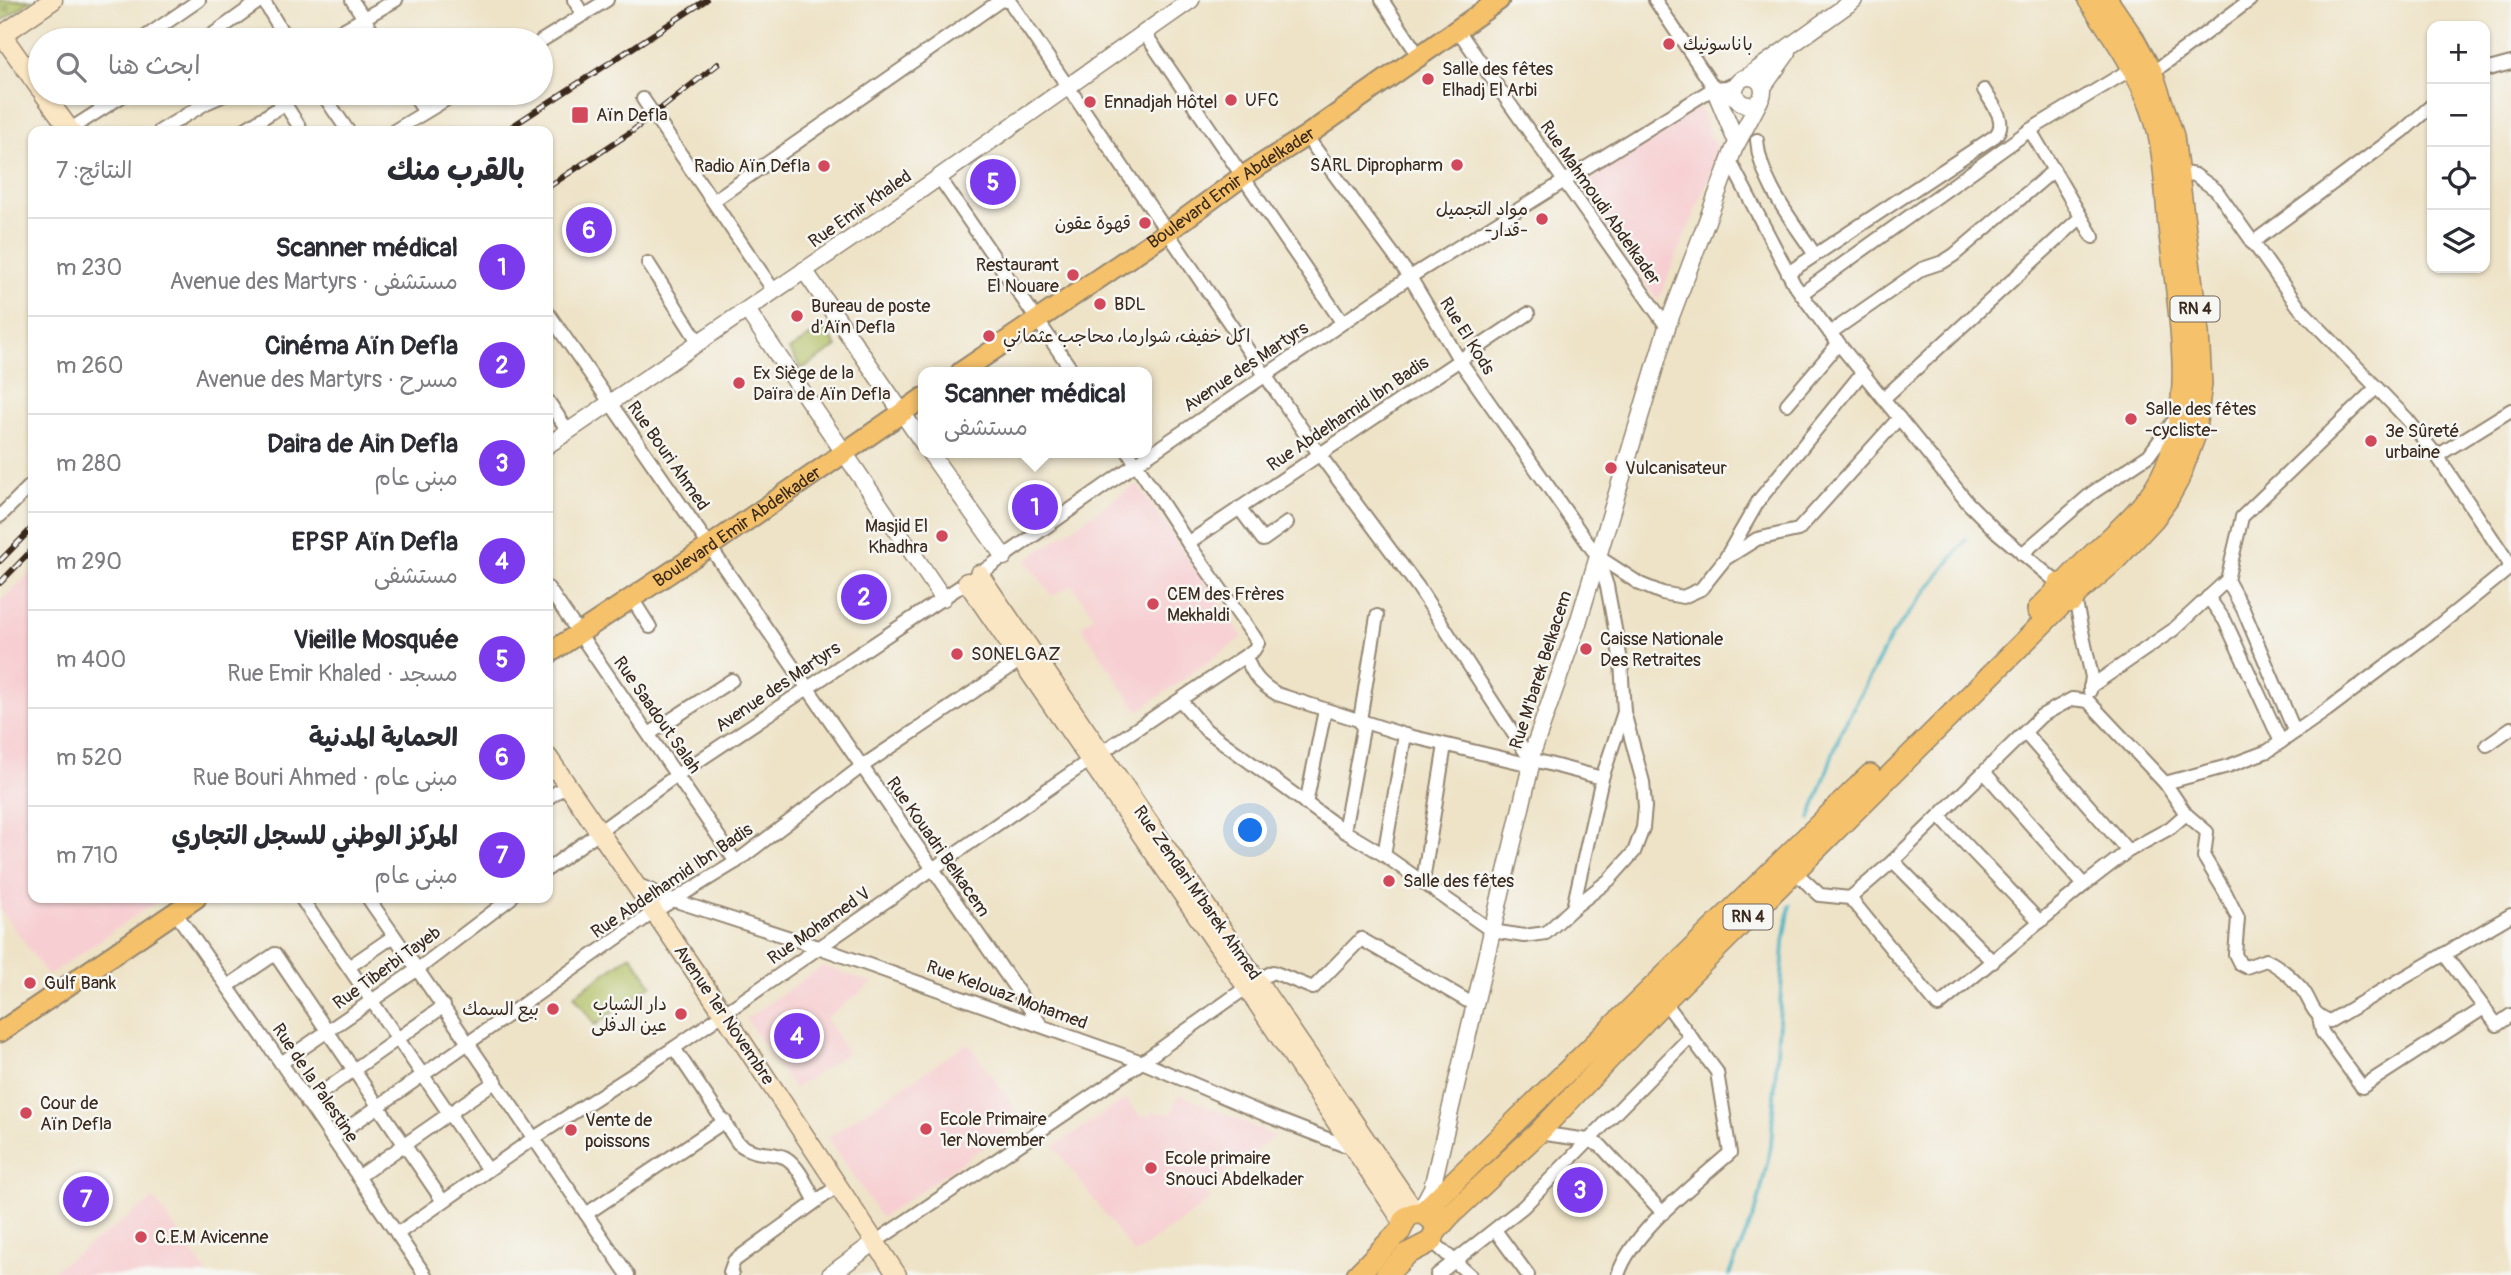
<!DOCTYPE html>
<html lang="ar">
<meta charset="utf-8">
<style>
:root{--surface:#fff;--page:#f7f7f7;--text:#2b2b33;--muted:#7c7c81;--line:#e1e1e2;--accent:#7c3aed}
body{margin:0;font-family:Pangolin,"Playpen Sans Arabic",sans-serif;background:var(--page);color:var(--text);direction:rtl}
.controls{position:absolute;right:21px;top:21px;display:grid;overflow:hidden;border-radius:14px;box-shadow:0 2px 5px #0004}
.controls button{width:63px;height:63px;display:grid;place-items:center;padding:0;border:0;border-bottom:2px solid var(--line);background:var(--surface);color:var(--text);font:35px sans-serif}
.you{position:absolute;left:1251px;top:831px;width:24px;height:24px;margin:-18px;border:5px solid #fff;border-radius:50%;background:#1a73e8;box-shadow:0 0 0 10px #1a73e833}
.badge{display:grid;place-items:center;width:46px;height:46px;border-radius:50%;background:var(--accent);color:#fff;font-size:23px;font-weight:700}
.pin{position:absolute;translate:-50% -50%;border:4px solid #fff;box-shadow:0 2px 7px #0006}
.popup{position:absolute;left:918px;top:367px;width:234px;height:91px;box-sizing:border-box;display:grid;place-content:center;border-radius:14px;background:var(--surface);filter:drop-shadow(0 2px 5px #0005);font-size:23px;white-space:nowrap;color:var(--muted)}
.popup b{font-size:26px;color:var(--text)}
.popup::after{content:'';position:absolute;left:50%;top:100%;margin-left:-14px;border:14px solid transparent;border-top-color:var(--surface)}
.list{margin:0;padding:0;list-style:none}
h2{display:flex;justify-content:space-between;align-items:center;height:91px;margin:0;padding:0 28px;font-size:30px}
h2 small{font-size:23px;font-weight:400;color:var(--muted)}
.list li{display:grid;grid-template-columns:46px 1fr auto;gap:21px;align-items:center;box-sizing:border-box;height:98px;padding:0 28px;border-top:2px solid var(--line)}
.list b{display:block;font-size:26px;white-space:nowrap}
.list p{margin:0;font-size:23px;white-space:nowrap;color:var(--muted)}
.list em{font-size:23px;font-style:normal;color:var(--muted)}
.icon{flex:none;width:38px;height:38px;fill:none;stroke:currentColor;stroke-width:2;stroke-linecap:round;stroke-linejoin:round}
.map{position:relative;flex:none;width:2511px;height:1275px;overflow:hidden;direction:ltr}
.search{position:absolute;background:var(--surface);box-shadow:0 2px 5px #0004;left:28px;top:28px;width:525px;height:77px;display:flex;align-items:center;gap:18px;box-sizing:border-box;padding:0 24px;border-radius:38px;color:var(--muted);font-size:26px}
.panel{position:absolute;background:var(--surface);box-shadow:0 2px 5px #0004;left:28px;top:126px;width:525px;height:777px;border-radius:14px;direction:rtl}
.map>svg:first-child{display:block}
.built{fill:#f7cfd2}
.cemetery{fill:url(#cemetery-stones);stroke:#76743f;stroke-width:2}
.pitch{fill:#b0be60;stroke:#76743f;stroke-width:2}
.lines{fill:none;stroke-linecap:round;stroke-linejoin:round}
.stream{stroke:#45b1c3;stroke-width:3.5}
.minor-casing{stroke:#948672;stroke-width:16}
.tertiary-casing{stroke:#948672;stroke-width:19}
.secondary-casing{stroke:#948672;stroke-width:21}
.primary-casing{stroke:#948672;stroke-width:23}
.trunk-casing{stroke:#948672;stroke-width:24}
.minor{stroke:#fff;stroke-width:12}
.tertiary{stroke:#fff;stroke-width:16}
.secondary{stroke:#fbe6c4;stroke-width:18}
.primary{stroke:#f5c16b;stroke-width:19}
.trunk{stroke:#f5c16b;stroke-width:21}
.rail-casing{stroke:#3b2a1e;stroke-width:6}
.rail{stroke:#f6f6f2;stroke-width:3.5;stroke-dasharray:10;stroke-linecap:butt}
.poi-dot{fill:#d1495b;stroke:#f6f6f2;stroke-width:2.5}
.labels{text-anchor:middle;dominant-baseline:central;stroke-width:5;stroke-linejoin:round;paint-order:stroke}
.shield{fill:#f6f6f2;stroke:#73675e;stroke-width:2}
.shield-label{font-size:16px;font-weight:bold;fill:#3b2a1e}
.poi-label{font-size:18px;fill:#3b2a1e;stroke:#f6f6f2;text-anchor:start}
.street-label{font-size:18px;fill:#3b2a1e;stroke:#f6f6f2}
</style>
<div class="map">
<svg width="2511" height="1275" viewBox="0 0 2511 1275">
<defs>
<pattern id="cemetery-stones" width="16" height="16" patternUnits="userSpaceOnUse" patternTransform="scale(1.75)"><rect width="16" height="16" fill="#b0be60"/><path d="M2 7V4a2 2 0 0 1 4 0v3zM10 15v-3a2 2 0 0 1 4 0v3z" fill="#909b4f"/></pattern>
</defs>
<rect width="100%" height="100%" fill="#f6f6f2"/>
<filter id="ink" filterUnits="userSpaceOnUse"><feTurbulence type="fractalNoise" baseFrequency=".0143" numOctaves="2"/><feDisplacementMap in="SourceGraphic" scale="14" xChannelSelector="R" yChannelSelector="G"/><feConvolveMatrix kernelMatrix="1 2 1 2 8 2 1 2 1" color-interpolation-filters="sRGB"/></filter>
<filter id="wash" filterUnits="userSpaceOnUse"><feTurbulence type="fractalNoise" baseFrequency=".00686" numOctaves="4" result="noise"/><feDisplacementMap in="SourceGraphic" scale="28" xChannelSelector="R" yChannelSelector="G"/><feGaussianBlur stdDeviation="1.57" result="paint"/><feColorMatrix in="noise" values="0 0 0 0 0 0 0 0 0 0 0 0 0 0 0 0 0 1.4 0 .05"/><feComposite in="paint" operator="in"/></filter>
<g filter="url(#wash)">
<rect width="100%" height="100%" fill="#eee3c7"/>
<!-- built -->
<g class="built">
<polygon points="1699,107 1718,155 1658,301 1578,189"/>
<polygon points="1137,484 1243,637 1138,711 1081,626 1094,616 1072,585 1052,596 1026,560"/>
<polygon points="33,570 33,898 161,898 48,976 0,909 0,602"/>
<polygon points="823,966 873,983 826,1018 847,1053 794,1088 746,1019"/>
<polygon points="968,1043 1023,1120 881,1218 828,1137"/>
<polygon points="1179,1094 1275,1136 1203,1189 1211,1200 1134,1254 1054,1146 1126,1099 1141,1118 1145,1114 1149,1117 1154,1112 1171,1114"/>
<polygon points="154,1199 208,1275 47,1275"/>
</g>
<!-- cemetery -->
<polygon class="cemetery" points="0,0 32,0 0,22"/>
<!-- pitch -->
<g class="pitch">
<polygon points="824,327 837,347 802,369 789,350"/>
<polygon points="631,955 652,985 595,1025 574,995"/>
</g>
<g class="lines">
<!-- stream -->
<g class="stream">
<polyline points="1810,819 1841,731 1892,635 1966,540"/>
<polyline points="1729,1275 1757,1207 1771,1146 1784,943 1790,905"/>
</g>
</g>
</g>
<g filter="url(#ink)">
<g class="lines">
<!-- minor casing -->
<g class="minor-casing">
<g id="minor">
<polyline points="263,0 287,40"/>
<polyline points="352,0 378,40"/>
<polyline points="574,0 583,15"/>
<polyline points="1382,0 1419,56"/>
<polyline points="1655,0 1714,88"/>
<polyline points="1457,29 1667,327"/>
<polyline points="1144,32 1342,322"/>
<polyline points="141,40 199,0"/>
<polyline points="205,40 261,0"/>
<polyline points="325,40 396,0"/>
<polyline points="541,41 607,0"/>
<polyline points="2485,70 2511,63"/>
<polyline points="2152,73 2250,0"/>
<polyline points="1714,88 1740,102"/>
<polyline points="278,93 302,131"/>
<polyline points="322,93 348,131"/>
<polyline points="412,93 425,112"/>
<polyline points="643,99 774,291"/>
<polyline points="51,103 65,93"/>
<polyline points="69,130 127,93"/>
<polyline points="2030,130 2093,237"/>
<polyline points="160,131 206,103 229,93"/>
<polyline points="242,131 285,104"/>
<polyline points="394,131 457,93"/>
<path d="M1757,140C1760,183 1793,221 1815,255"/>
<polyline points="1730,161 1794,284 1830,333 1968,503 1998,533 2059,584"/>
<polyline points="2178,172 2195,175 2216,190 2298,306 2407,419 2437,456 2511,566"/>
<polyline points="939,177 1073,372"/>
<polyline points="713,201 1001,0 1010,2 1319,454 1418,587 1530,759 1602,778"/>
<polyline points="2252,243 2403,131 2432,105"/>
<polyline points="648,263 699,343"/>
<path d="M1788,273L1995,136C2009,122 1992,104 1984,90"/>
<polyline points="1801,294 2030,130 2133,68"/>
<polyline points="548,313 1041,1025"/>
<polyline points="1830,333 1922,269 1943,262 1954,255 2054,170"/>
<polyline points="1884,398 2080,218"/>
<polyline points="548,401 568,431"/>
<polyline points="1787,404 1839,343"/>
<polyline points="2437,456 2511,410"/>
<polyline points="1239,508 1263,540 1287,523"/>
<polyline points="0,516 33,483"/>
<polyline points="1188,543 1528,314"/>
<polyline points="2022,554 2092,493 2149,455 2175,419"/>
<polyline points="1597,556 1640,584 1662,593 1683,597 1701,589 1725,559 1759,500 1862,373"/>
<polyline points="1725,559 1757,539 1798,530 1899,418"/>
<polyline points="2227,580 2243,609 2295,732"/>
<polyline points="548,588 736,862"/>
<polyline points="631,597 650,627"/>
<polyline points="2208,597 2225,621 2281,742"/>
<polyline points="2075,599 2092,677 2090,691"/>
<path d="M1246,657C1253,676 1260,684 1277,694L1405,735L1531,765"/>
<polyline points="2090,687 2173,630 2227,580 2242,517 2376,388"/>
<polyline points="1181,701 1206,730 1344,831 1384,855 1492,931 1524,936 1546,933 1573,908 1609,880 1634,852 1643,828 1645,807 1643,782 1624,712 1621,661 1607,586 1597,556 1460,361 1410,277 1306,136"/>
<polyline points="2025,733 2128,851"/>
<polyline points="649,734 732,680"/>
<polyline points="2487,745 2511,728"/>
<polyline points="1985,773 2084,885"/>
<polyline points="2165,783 2228,766 2268,751 2327,710 2433,630 2511,567"/>
<polyline points="548,798 567,785"/>
<polyline points="1306,804 1325,710"/>
<polyline points="1939,816 2040,922"/>
<polyline points="1344,831 1363,729 1360,720 1377,616"/>
<polyline points="1384,855 1405,735"/>
<polyline points="1893,861 1993,962"/>
<polyline points="548,869 677,775 979,574 1137,463 1410,277 1714,88 1727,87 1738,82"/>
<path d="M1794,871L1820,895L1850,898L1893,861L2041,716L2072,699L2088,701L2165,783L2186,814L2207,832L2204,857L2225,892L2238,918L2235,954L2240,964L2246,967L2266,960C2280,966 2291,977 2301,988C2314,1003 2308,1013 2330,1021L2511,915"/>
<polyline points="1423,881 1445,745"/>
<polyline points="634,883 673,900 818,947 1142,1062 1266,1115 1343,1145 1354,1137"/>
<polyline points="301,898 488,1170"/>
<polyline points="368,898 628,1275"/>
<polyline points="1850,898 1938,1006 2084,885 2128,851 2170,828 2186,814"/>
<polyline points="1573,908 1602,778 1624,712"/>
<polyline points="175,912 281,1063 425,1275"/>
<polyline points="2444,954 2497,1025 2511,1015"/>
<polyline points="350,966 394,936"/>
<polyline points="228,986 275,954 442,1200"/>
<polyline points="2319,1017 2322,1032 2362,1087 2484,1008"/>
<path d="M674,1048L738,1143C758,1158 770,1150 786,1158C799,1166 808,1188 815,1200"/>
<polyline points="281,1063 418,969 511,898"/>
<polyline points="307,1103 444,1006"/>
<polyline points="1538,1133 1588,1140 1601,1146 1663,1213"/>
<polyline points="332,1139 654,912 736,862 861,767 1027,656"/>
<polyline points="358,1177 496,1081"/>
<polyline points="586,1214 725,1121"/>
<polyline points="1495,1230 1528,1275"/>
<polyline points="397,1234 534,1138 674,1048 1090,760 1254,650 1258,643 1253,635 1188,543 1129,453"/>
<polyline points="1432,1241 1470,1275"/>
<polyline points="875,1242 1142,1062 1257,980 1273,972 1313,988 1361,939 1476,1006"/>
<polyline points="732,1275 730,1272 734,1261 839,1185"/>
<polyline points="1437,1275 1523,1207 1690,1037"/>
<path d="M1618,1275C1632,1231 1695,1184 1730,1153L1717,1072L1664,1001"/>
</g>
</g>
<!-- tertiary casing -->
<g class="tertiary-casing">
<g id="tertiary">
<circle cx="1749" cy="91" r="14"/>
<polyline points="1747,77 1854,0"/>
<polyline points="1763,87 1788,52"/>
<polyline points="1714,88 1734,136"/>
<polyline points="804,270 923,443"/>
<polyline points="747,310 943,598"/>
<polyline points="548,445 871,225 1191,0"/>
<polyline points="930,453 1004,557"/>
<polyline points="1423,1205 1432,1188 1531,765 1530,759 1578,623 1667,327 1734,149 1759,102"/>
<polyline points="830,1275 875,1242"/>
</g>
</g>
<!-- secondary casing -->
<g class="secondary-casing">
<g id="secondary">
<polyline points="40,89 2,35 53,0"/>
<polyline points="43,93 71,131"/>
<polyline points="979,574 1416,1213"/>
<polyline points="967,582 1247,988 1403,1222"/>
<polyline points="548,757 724,1014 897,1275"/>
</g>
</g>
<!-- primary casing -->
<g class="primary-casing">
<g id="primary">
<path id="s1" d="M961,372L1167,232L1243,176L1306,136L1499,0"/>
<path id="s2" d="M548,654L710,546L923,398"/>
<polyline points="0,1032 196,898"/>
</g>
</g>
<!-- trunk casing -->
<g class="trunk-casing">
<g id="trunk">
<path d="M2038,610L2055,593L2059,584L2066,582C2099,544 2146,515 2166,467C2198,393 2177,303 2169,226C2165,188 2165,146 2152,110C2138,70 2113,35 2089,0"/>
<polyline points="1422,1213 1870,775"/>
<path d="M1357,1275L1400,1231L1406,1218C1415,1211 1424,1211 1432,1220"/>
<polyline points="1386,1275 1407,1254 1432,1241 1435,1232 1449,1216 1538,1133 1664,1001 2052,614 2063,603 2072,601 2077,593 2114,561 2154,518 2168,498 2178,480 2194,437 2201,384 2198,332 2173,136 2152,73 2134,40 2107,0"/>
</g>
</g>
<!-- minor -->
<use href="#minor" class="minor"/>
<!-- tertiary -->
<use href="#tertiary" class="tertiary"/>
<!-- secondary -->
<use href="#secondary" class="secondary"/>
<!-- primary -->
<use href="#primary" class="primary"/>
<!-- trunk -->
<use href="#trunk" class="trunk"/>
<!-- rail casing -->
<g class="rail-casing">
<g id="rail">
<polyline points="505,131 706,0"/>
<polyline points="548,187 631,132 718,64"/>
<polyline points="0,561 33,527"/>
<polyline points="0,583 33,549"/>
</g>
</g>
<!-- rail -->
<use href="#rail" class="rail"/>
</g>
</g>
<!-- markers -->
<g class="poi-dot">
<circle cx="1669" cy="44" r="7"/>
<circle cx="1428" cy="79" r="7"/>
<circle cx="1231" cy="100" r="7"/>
<circle cx="1090" cy="102" r="7"/>
<rect x="571" y="106" width="18" height="18" rx="3.5"/>
<circle cx="1457" cy="165" r="7"/>
<circle cx="824" cy="166" r="7"/>
<circle cx="1542" cy="219" r="7"/>
<circle cx="1145" cy="223" r="7"/>
<circle cx="1073" cy="275" r="7"/>
<circle cx="1100" cy="304" r="7"/>
<circle cx="797" cy="316" r="7"/>
<circle cx="989" cy="336" r="7"/>
<circle cx="739" cy="383" r="7"/>
<circle cx="2131" cy="419" r="7"/>
<circle cx="2371" cy="441" r="7"/>
<circle cx="1611" cy="468" r="7"/>
<circle cx="942" cy="536" r="7"/>
<circle cx="1153" cy="604" r="7"/>
<circle cx="1586" cy="649" r="7"/>
<circle cx="957" cy="654" r="7"/>
<circle cx="1389" cy="881" r="7"/>
<circle cx="30" cy="983" r="7"/>
<circle cx="553" cy="1009" r="7"/>
<circle cx="681" cy="1014" r="7"/>
<circle cx="26" cy="1113" r="7"/>
<circle cx="926" cy="1129" r="7"/>
<circle cx="571" cy="1130" r="7"/>
<circle cx="1151" cy="1168" r="7"/>
<circle cx="141" cy="1237" r="7"/>
</g>
<g class="labels">
<!-- shield labels -->
<g class="shield">
<rect x="2170.5" y="296.5" width="49" height="25" rx="5"/>
<rect x="1723.5" y="904.5" width="49" height="25" rx="5"/>
</g>
<g class="shield-label">
<text x="2195" y="309">RN 4</text>
<text x="1748" y="917">RN 4</text>
</g>
<!-- poi labels -->
<g class="poi-label">
<text x="1683" y="44">باناسونيك</text>
<text x="1442" y="69">Salle des fêtes<tspan x="1442" dy="21">Elhadj El Arbi</tspan></text>
<text x="1245" y="100">UFC</text>
<text x="1104" y="102">Ennadjah Hôtel</text>
<text x="596" y="115">Aïn Defla</text>
<text x="1443" y="165" text-anchor="end">SARL Dipropharm</text>
<text x="810" y="166" text-anchor="end">Radio Aïn Defla</text>
<text x="1528" y="209" text-anchor="end">مواد التجميل<tspan x="1528" dy="21">-قدار-</tspan></text>
<text x="1131" y="223" text-anchor="end">قهوة عقون</text>
<text x="1059" y="265" text-anchor="end">Restaurant<tspan x="1059" dy="21">El Nouare</tspan></text>
<text x="1114" y="304">BDL</text>
<text x="811" y="306">Bureau de poste<tspan x="811" dy="21">d'Aïn Defla</tspan></text>
<text x="1003" y="336">اكل خفيف، شوارما، محاجب عثماني</text>
<text x="753" y="373">Ex Siège de la<tspan x="753" dy="21">Daïra de Aïn Defla</tspan></text>
<text x="2145" y="409">Salle des fêtes<tspan x="2145" dy="21">-cycliste-</tspan></text>
<text x="2385" y="431">3e Sûreté<tspan x="2385" dy="21">urbaine</tspan></text>
<text x="1625" y="468">Vulcanisateur</text>
<text x="928" y="526" text-anchor="end">Masjid El<tspan x="928" dy="21">Khadhra</tspan></text>
<text x="1167" y="594">CEM des Frères<tspan x="1167" dy="21">Mekhaldi</tspan></text>
<text x="1600" y="639">Caisse Nationale<tspan x="1600" dy="21">Des Retraites</tspan></text>
<text x="971" y="654">SONELGAZ</text>
<text x="1403" y="881">Salle des fêtes</text>
<text x="44" y="983">Gulf Bank</text>
<text x="667" y="1004" text-anchor="end">دار الشباب<tspan x="667" dy="21">عين الدفلى</tspan></text>
<text x="539" y="1009" text-anchor="end">بيع السمك</text>
<text x="40" y="1103">Cour de<tspan x="40" dy="21">Aïn Defla</tspan></text>
<text x="940" y="1119">Ecole Primaire<tspan x="940" dy="21">1er November</tspan></text>
<text x="585" y="1120">Vente de<tspan x="585" dy="21">poissons</tspan></text>
<text x="1165" y="1158">Ecole primaire<tspan x="1165" dy="21">Snouci Abdelkader</tspan></text>
<text x="155" y="1237">C.E.M Avicenne</text>
</g>
<!-- street labels -->
<g class="street-label">
<text stroke="none"><textPath href="#s1" startOffset="327">Boulevard Emir Abdelkader</textPath></text>
<text transform="translate(1600 203) rotate(55)">Rue Mahmoudi Abdelkader</text>
<text transform="translate(860 209) rotate(-35)">Rue Emir Khaled</text>
<text transform="translate(1467 336) rotate(58)">Rue El Kods</text>
<text transform="translate(1246 367) rotate(-34)">Avenue des Martyrs</text>
<text transform="translate(1348 414) rotate(-34)">Rue Abdelhamid Ibn Badis</text>
<text transform="translate(668 456) rotate(55)">Rue Bouri Ahmed</text>
<text stroke="none"><textPath href="#s2" startOffset="228">Boulevard Emir Abdelkader</textPath></text>
<text transform="translate(1541 670) rotate(-72)">Rue M'barek Belkacem</text>
<text transform="translate(778 687) rotate(-34)">Avenue des Martyrs</text>
<text transform="translate(657 715) rotate(55)">Rue Saadout Salah</text>
<text transform="translate(938 847) rotate(55)">Rue Kouadri Belkacem</text>
<text transform="translate(672 881) rotate(-34)">Rue Abdelhamid Ibn Badis</text>
<text transform="translate(1197 893) rotate(55)">Rue Zendari M'barek Ahmed</text>
<text transform="translate(819 926) rotate(-35)">Rue Mohamed V</text>
<text transform="translate(387 968) rotate(-36)">Rue Tiberbi Tayeb</text>
<text transform="translate(1007 995) rotate(20)">Rue Kelouaz Mohamed</text>
<text transform="translate(724 1015) rotate(56)">Avenue 1er Novembre</text>
<text transform="translate(315 1083) rotate(56)">Rue de la Palestine</text>
</g>
</g>
</svg>
<div class="controls">
<button>+</button>
<button>−</button>
<button><svg class="icon" aria-label="locate" viewBox="0 0 24 24"><circle cx="12" cy="12" r="6"/><path d="M12 2v4M12 18v4M2 12h4M18 12h4"/></svg></button>
<button><svg class="icon" aria-label="layers" viewBox="0 0 24 24"><path d="M12 4l9 5-9 5-9-5zM3 14l9 5 9-5"/></svg></button>
</div>
<div class="you"></div>
<div class="pin badge" style="left:1035px;top:507px">1</div>
<div class="popup"><b>Scanner médical</b>مستشفى</div>
<div class="pin badge" style="left:864px;top:597px">2</div>
<div class="pin badge" style="left:1580px;top:1190px">3</div>
<div class="pin badge" style="left:797px;top:1036px">4</div>
<div class="pin badge" style="left:993px;top:182px">5</div>
<div class="pin badge" style="left:589px;top:230px">6</div>
<div class="pin badge" style="left:86px;top:1199px">7</div>
<div class="search"><svg class="icon" aria-label="search" viewBox="0 0 24 24"><circle cx="10" cy="10" r="6"/><path d="M15 15l6 6"/></svg>ابحث هنا</div>
<section class="panel">
<h2>بالقرب منك<small>النتائج: 7</small></h2>
<ul class="list">
<li><span class="badge">1</span><div><b>Scanner médical</b><p>مستشفى · Avenue des Martyrs</p></div><em>230 m</em></li>
<li><span class="badge">2</span><div><b>Cinéma Aïn Defla</b><p>مسرح · Avenue des Martyrs</p></div><em>260 m</em></li>
<li><span class="badge">3</span><div><b>Daira de Ain Defla</b><p>مبنى عام</p></div><em>280 m</em></li>
<li><span class="badge">4</span><div><b>EPSP Aïn Defla</b><p>مستشفى</p></div><em>290 m</em></li>
<li><span class="badge">5</span><div><b>Vieille Mosquée</b><p>مسجد · Rue Emir Khaled</p></div><em>400 m</em></li>
<li><span class="badge">6</span><div><b>الحماية المدنية</b><p>مبنى عام · Rue Bouri Ahmed</p></div><em>520 m</em></li>
<li><span class="badge">7</span><div><b>المركز الوطني للسجل التجاري</b><p>مبنى عام</p></div><em>710 m</em></li>
</ul>
</section>
</div>
